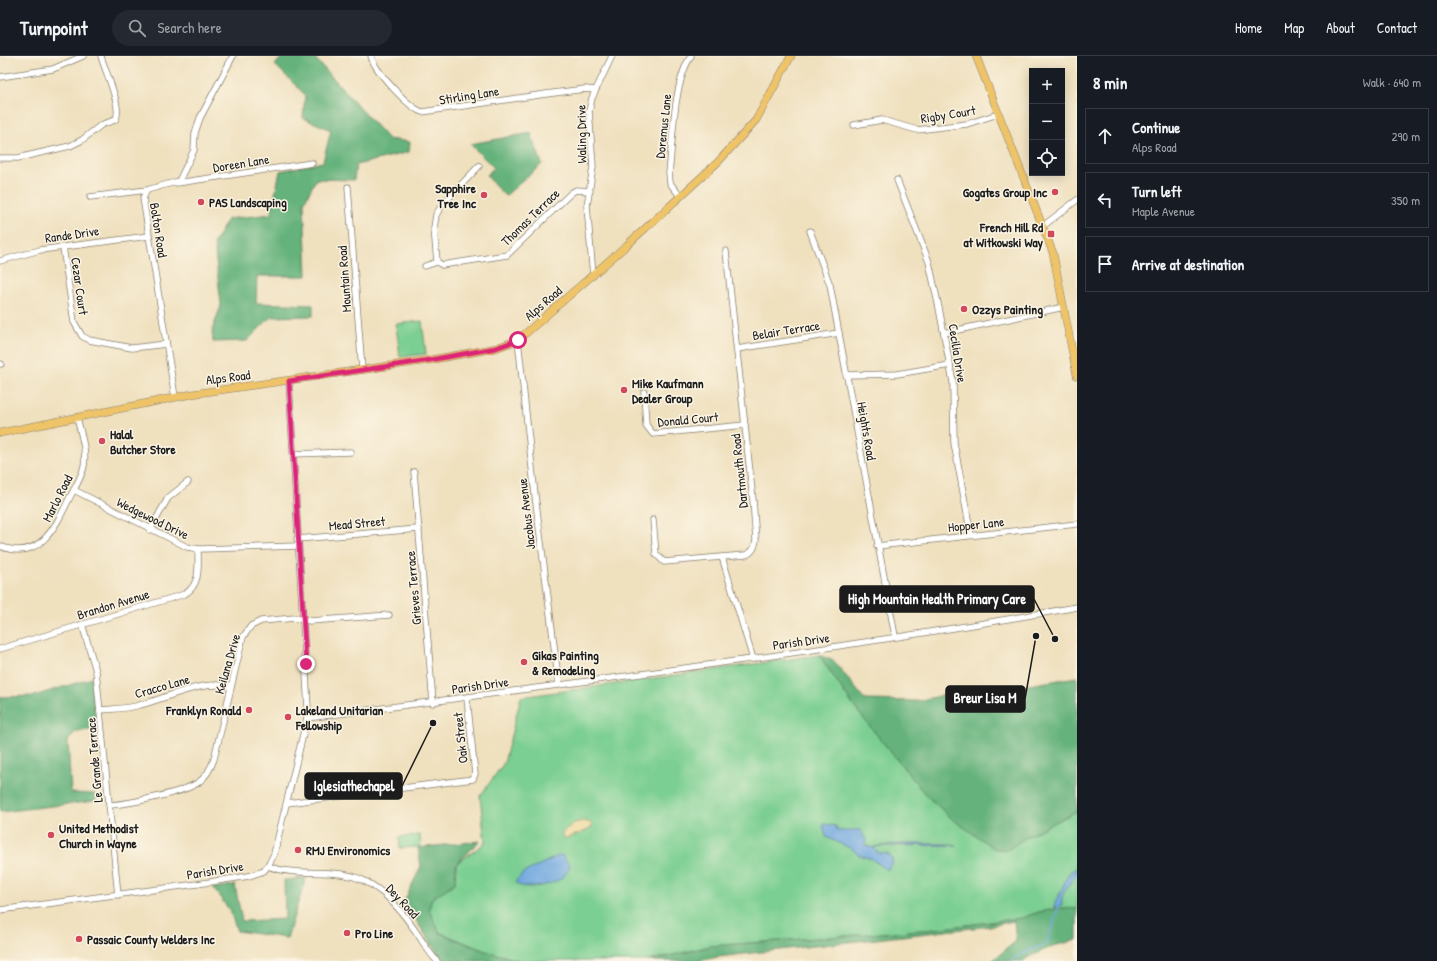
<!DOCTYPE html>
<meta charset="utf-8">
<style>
:root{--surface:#171b24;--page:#242831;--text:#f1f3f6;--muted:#9ea1a6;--line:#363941}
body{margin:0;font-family:"Patrick Hand",sans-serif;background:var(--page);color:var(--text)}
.controls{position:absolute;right:12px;top:12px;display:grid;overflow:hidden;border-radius:0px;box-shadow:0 2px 10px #0003}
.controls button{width:36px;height:36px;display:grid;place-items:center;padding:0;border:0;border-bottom:1px solid var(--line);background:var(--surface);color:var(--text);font:20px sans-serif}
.stop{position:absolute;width:12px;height:12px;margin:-9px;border:3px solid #db2777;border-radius:50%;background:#fff}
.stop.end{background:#db2777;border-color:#fff;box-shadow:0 1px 4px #0008}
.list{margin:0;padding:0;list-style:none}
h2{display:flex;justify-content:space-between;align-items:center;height:52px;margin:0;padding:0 16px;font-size:17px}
h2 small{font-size:13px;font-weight:400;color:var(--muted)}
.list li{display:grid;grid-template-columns:26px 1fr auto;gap:12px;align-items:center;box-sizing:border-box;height:56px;margin:0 8px 8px;padding:0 8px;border:1px solid var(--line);border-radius:0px}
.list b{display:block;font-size:15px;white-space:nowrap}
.list p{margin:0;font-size:13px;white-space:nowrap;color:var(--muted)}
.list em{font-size:13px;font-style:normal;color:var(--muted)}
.icon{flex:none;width:22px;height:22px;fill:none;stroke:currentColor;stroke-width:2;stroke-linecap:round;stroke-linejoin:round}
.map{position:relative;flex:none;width:1077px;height:905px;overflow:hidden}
header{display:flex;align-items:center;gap:24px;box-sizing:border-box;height:56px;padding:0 20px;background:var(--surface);border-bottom:1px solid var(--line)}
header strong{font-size:19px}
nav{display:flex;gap:22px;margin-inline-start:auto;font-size:14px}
.search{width:280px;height:36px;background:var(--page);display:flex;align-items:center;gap:10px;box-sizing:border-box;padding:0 14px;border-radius:22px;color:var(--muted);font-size:15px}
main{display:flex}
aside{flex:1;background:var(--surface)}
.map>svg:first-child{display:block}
.green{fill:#7ccf92;stroke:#4c7657}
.forest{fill:#65b27c;stroke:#40674c}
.sand{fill:#eeda9e;stroke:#857b5d}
.water{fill:#71a9e0;stroke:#46627e}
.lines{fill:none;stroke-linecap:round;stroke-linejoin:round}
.stream{stroke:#71a9e0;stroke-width:1.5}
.minor-casing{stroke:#867e6d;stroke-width:7}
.major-casing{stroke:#867e6d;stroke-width:8}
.minor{stroke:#fff;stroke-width:5.5}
.major{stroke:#efc469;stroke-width:7}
.route{stroke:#db2777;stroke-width:5}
.poi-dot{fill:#d1495b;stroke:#fcf5e5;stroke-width:1.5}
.labels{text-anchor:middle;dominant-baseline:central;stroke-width:3;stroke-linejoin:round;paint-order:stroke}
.street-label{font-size:13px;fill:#1c1c1c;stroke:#fcf5e5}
.poi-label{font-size:13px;font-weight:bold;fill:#1c1c1c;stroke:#fcf5e5;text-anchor:start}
.leader{fill:none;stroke:#1c1c1c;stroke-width:1.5}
.callout-dot{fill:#1c1c1c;stroke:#fcf5e5;stroke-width:1.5}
.callout{fill:#1c1c1c;stroke:#1c1c1c;stroke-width:1.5}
.callout-label{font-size:14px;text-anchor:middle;font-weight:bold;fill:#fff}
</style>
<header>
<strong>Turnpoint</strong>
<div class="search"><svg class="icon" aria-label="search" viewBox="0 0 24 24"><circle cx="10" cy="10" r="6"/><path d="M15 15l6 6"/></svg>Search here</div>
<nav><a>Home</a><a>Map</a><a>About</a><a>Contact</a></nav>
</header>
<main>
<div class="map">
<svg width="1077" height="905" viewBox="0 0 1077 905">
<rect width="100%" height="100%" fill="#fcf5e5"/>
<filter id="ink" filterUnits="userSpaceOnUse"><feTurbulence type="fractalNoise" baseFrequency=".025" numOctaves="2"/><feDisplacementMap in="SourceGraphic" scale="8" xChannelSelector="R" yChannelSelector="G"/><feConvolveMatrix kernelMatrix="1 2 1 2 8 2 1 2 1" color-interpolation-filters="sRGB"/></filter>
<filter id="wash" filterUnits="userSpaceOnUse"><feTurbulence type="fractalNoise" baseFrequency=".012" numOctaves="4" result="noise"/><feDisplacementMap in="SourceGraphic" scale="16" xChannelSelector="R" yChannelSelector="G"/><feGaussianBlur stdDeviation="0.9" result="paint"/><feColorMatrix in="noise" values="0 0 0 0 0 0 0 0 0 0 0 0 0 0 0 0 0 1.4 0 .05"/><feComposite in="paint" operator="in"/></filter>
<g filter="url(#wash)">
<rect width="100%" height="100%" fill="#efe0be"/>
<!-- green -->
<g class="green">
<polygon points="422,265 426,298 400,301 396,268"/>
<polygon points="819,599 855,652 925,738 952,763 1008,794 1026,781 1077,755 1077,853 1062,852 1039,856 1022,862 936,873 711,890 648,905 523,905 485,895 439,876 428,854 432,842 455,827 456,808 485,787 480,740 504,707 521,641"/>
<polygon points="420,779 421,791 400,792 399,781"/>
</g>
<!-- forest -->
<g class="forest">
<polygon points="283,0 313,0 388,83 410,86 409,96 356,109 354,124 316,123 304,147 307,220 257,220 256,247 313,249 313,260 271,261 247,285 213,286 212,275 221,249 214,187 228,163 271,158 280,115 323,106 331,74 303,62 305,39 275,9"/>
<polygon points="531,77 542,108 505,140 486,119 494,112 470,88"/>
<polygon points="819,599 834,605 865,644 917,645 963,635 987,636 1077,621 1077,755 1026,781 1008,794 995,793 952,763 925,738 855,652"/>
<polygon points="92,622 96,673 75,676 68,685 71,737 95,738 96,745 0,756 0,641 34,640"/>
<polygon points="480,785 456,808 455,827 432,842 429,854 440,877 485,895 523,905 446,905 438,898 404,846 421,810 418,792"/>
<polygon points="306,822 287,882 237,875 230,855 213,832 235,829 242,865 285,863 284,824"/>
<polygon points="1062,852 1077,853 1077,884 1053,890 1025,903 1024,905 992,905 1016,885 1014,865 990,870 717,901 699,905 648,905 711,890 936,873 1022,862 1039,856"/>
</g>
<!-- sand -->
<path class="sand" d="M584,765L591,767L592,771C588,775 571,781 565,782L563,781L562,777L574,767Z"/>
<!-- water -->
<g class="water">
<path d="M823,768L836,770L837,774C845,777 852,773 860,774L866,783L865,789L872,792C878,787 947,787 957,789L878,790L874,793L878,797L887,798L892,801V807L887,814L872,803L859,799L852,793L826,781Z"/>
<path d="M560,799L563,800L570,810C568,815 565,820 560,823C551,829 524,836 515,826L523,817Z"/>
<path d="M1077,811C1077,824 1059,834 1062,849L1053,852L1069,817Z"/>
</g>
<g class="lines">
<!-- stream -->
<g class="stream">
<polyline points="1072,821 1077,818"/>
<polyline points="1011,905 1019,899 1047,887 1059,850"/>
</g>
</g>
</g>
<g filter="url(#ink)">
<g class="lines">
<!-- minor casing -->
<g class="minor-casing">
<g id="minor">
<path d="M371,0C374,14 408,51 422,56L546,38L585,33L595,34"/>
<polyline points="0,21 53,13 83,0"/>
<polyline points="854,69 882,64 917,74 967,68 998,58"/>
<path d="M0,102H18L70,90L82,84L101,69L115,64C124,54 104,13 101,0"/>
<polyline points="897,124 929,206 939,252 953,326 954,387 971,479"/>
<polyline points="177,127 312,107"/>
<polyline points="348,131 362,314"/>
<polyline points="147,134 143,142 175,341"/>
<path d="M680,140L670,127L669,117C673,84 673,27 691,0"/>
<polyline points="90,141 147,134 179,125 194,94 195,77 200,62 233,0"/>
<polyline points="1043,170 1077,144"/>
<polyline points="810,175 830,229 895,580"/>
<polyline points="63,191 74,266 82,280 89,284 132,292 166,288"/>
<polyline points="0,205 40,194 149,180"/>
<polyline points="437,206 434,172 436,159 442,149 479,110"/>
<polyline points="425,210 437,206 442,209 507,199 571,137 576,134 590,135"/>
<polyline points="593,220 587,150 593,111 589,55 592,42 612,0"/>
<polyline points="944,277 1064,251"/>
<polyline points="518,284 535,439 559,629"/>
<polyline points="737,293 839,277"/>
<polyline points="0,308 1,308"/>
<polyline points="846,319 897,318 950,309"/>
<polyline points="644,336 646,369 653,378 745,369"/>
<polyline points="293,398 351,396"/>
<polyline points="414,416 433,647"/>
<polyline points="74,434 187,491 200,493 298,490"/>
<path d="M653,464L656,498L664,506L745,499C753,497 755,491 756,484L753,444L726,195"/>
<polyline points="150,474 168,442 188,426"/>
<polyline points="297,483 419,473"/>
<path d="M0,490C39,506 55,472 69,443C74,433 82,421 84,410C87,394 80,376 77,361"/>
<polyline points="877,490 1077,468"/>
<polyline points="722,501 753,603"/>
<polyline points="82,568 96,615 118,839"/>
<path d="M0,593L185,538C201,528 198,510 198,493"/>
<path d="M100,654C113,653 127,653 140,649C168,642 203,623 231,631"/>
<path d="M307,662C564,628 822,597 1077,551"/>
<polyline points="287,747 473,723 475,718 467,642"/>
<path d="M109,749C129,748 183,737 199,726C207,720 211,712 214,703L243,581L251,570L261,565L295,562L310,565L389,559"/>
<path d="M268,810C291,819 316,815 341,818C374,822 396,847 414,873C422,884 428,896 437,905"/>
<polyline points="0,854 197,828 249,820 264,815 269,808 274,798 307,662 308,652 289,325"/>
</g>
</g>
<!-- major casing -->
<g class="major-casing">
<g id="major">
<polyline points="976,0 1053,197 1077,320"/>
<polyline points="0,377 192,338 430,304 496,292 518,284 627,189 718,106 756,64 791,0"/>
</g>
</g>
<!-- minor -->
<use href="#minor" class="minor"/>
<!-- major -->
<use href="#major" class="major"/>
</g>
</g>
<g class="lines" filter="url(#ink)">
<!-- route -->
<polyline class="route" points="306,608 289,325 430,304 496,292 518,284"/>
</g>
<!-- markers -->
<g class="poi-dot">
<circle cx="1055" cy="136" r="4"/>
<circle cx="484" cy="139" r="4"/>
<circle cx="201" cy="146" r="4"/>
<rect x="1047" y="174" width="8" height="8" rx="2"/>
<circle cx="964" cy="253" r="4"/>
<circle cx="624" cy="334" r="4"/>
<circle cx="102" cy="385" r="4"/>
<circle cx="524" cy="606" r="4"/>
<circle cx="249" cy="654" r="4"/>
<circle cx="288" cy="661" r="4"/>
<circle cx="51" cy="779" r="4"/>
<circle cx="298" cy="794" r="4"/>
<circle cx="347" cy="877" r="4"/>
<circle cx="79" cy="883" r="4"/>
</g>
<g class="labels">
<!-- street labels -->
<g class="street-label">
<text transform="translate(469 39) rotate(-9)">Stirling Lane</text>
<text transform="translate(948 58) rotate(-9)">Rigby Court</text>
<text transform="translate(663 70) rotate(-84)">Doremus Lane</text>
<text transform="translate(581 78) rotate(-91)">Waling Drive</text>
<text transform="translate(241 107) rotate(-9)">Doreen Lane</text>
<text transform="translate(530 161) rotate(-44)">Thomas Terrace</text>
<text transform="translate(159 174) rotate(81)">Bolton Road</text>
<text transform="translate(72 178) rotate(-8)">Rande Drive</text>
<text transform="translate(344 223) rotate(-94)">Mountain Road</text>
<text transform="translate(80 230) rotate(82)">Cezar Court</text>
<text transform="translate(543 247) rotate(-41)">Alps Road</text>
<text transform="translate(786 274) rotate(-9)">Belair Terrace</text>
<text transform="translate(958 297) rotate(81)">Cecilia Drive</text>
<text transform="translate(228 321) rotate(-7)">Alps Road</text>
<text transform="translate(688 363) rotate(-5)">Donald Court</text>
<text transform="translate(867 375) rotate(80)">Heights Road</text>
<text transform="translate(739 415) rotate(-96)">Dartmouth Road</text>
<text transform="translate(57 442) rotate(-63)">Marlo Road</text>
<text transform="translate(526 458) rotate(-97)">Jacobus Avenue</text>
<text transform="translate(153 462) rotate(26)">Wedgewood Drive</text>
<text transform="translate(357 467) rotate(-5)">Mead Street</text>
<text transform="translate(976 468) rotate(-6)">Hopper Lane</text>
<text transform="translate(413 532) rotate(-95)">Grieves Terrace</text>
<text transform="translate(113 548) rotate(-17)">Brandon Avenue</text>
<text transform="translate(801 585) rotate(-8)">Parish Drive</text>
<text transform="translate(227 608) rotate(-74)">Keilana Drive</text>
<text transform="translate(480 629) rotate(-8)">Parish Drive</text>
<text transform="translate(162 630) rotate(-16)">Cracco Lane</text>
<text transform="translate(460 682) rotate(-96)">Oak Street</text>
<text transform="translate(94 704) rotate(-95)">Le Grande Terrace</text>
<text transform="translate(215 814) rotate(-9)">Parish Drive</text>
<text transform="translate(403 845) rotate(47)">Dey Road</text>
</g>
<!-- poi labels -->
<g class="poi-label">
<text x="476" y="132" text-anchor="end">Sapphire<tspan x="476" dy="15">Tree Inc</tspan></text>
<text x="1047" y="136" text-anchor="end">Gogates Group Inc</text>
<text x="209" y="146">PAS Landscaping</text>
<text x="1043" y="171" text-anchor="end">French Hill Rd<tspan x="1043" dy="15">at Witkowski Way</tspan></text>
<text x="972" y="253">Ozzys Painting</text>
<text x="632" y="327">Mike Kaufmann<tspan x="632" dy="15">Dealer Group</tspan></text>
<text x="110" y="378">Halal<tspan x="110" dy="15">Butcher Store</tspan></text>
<text x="532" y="599">Gikas Painting<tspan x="532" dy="15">&amp; Remodeling</tspan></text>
<text x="241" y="654" text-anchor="end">Franklyn Ronald</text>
<text x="296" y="654">Lakeland Unitarian<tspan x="296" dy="15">Fellowship</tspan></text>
<text x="59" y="772">United Methodist<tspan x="59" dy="15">Church in Wayne</tspan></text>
<text x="306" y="794">RMJ Environomics</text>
<text x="355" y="877">Pro Line</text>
<text x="87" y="883">Passaic County Welders Inc</text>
</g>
</g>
<!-- callouts -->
<path class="leader" d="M1055 583L1034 543M1036 580L1025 643M433 667L402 730"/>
<g class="callout-dot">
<circle cx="1055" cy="583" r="4"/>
<circle cx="1036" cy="580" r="4"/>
<circle cx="433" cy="667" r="4"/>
</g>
<g class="callout">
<rect x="840" y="530" width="194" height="26" rx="4"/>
<rect x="946" y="630" width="79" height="26" rx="4"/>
<rect x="305" y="717" width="97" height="26" rx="4"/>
</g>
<g class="callout-label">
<text x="937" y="548">High Mountain Health Primary Care</text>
<text x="985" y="647">Breur Lisa M</text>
<text x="354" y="735">Iglesiathechapel</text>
</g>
</svg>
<div class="controls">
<button>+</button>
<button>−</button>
<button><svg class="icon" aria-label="locate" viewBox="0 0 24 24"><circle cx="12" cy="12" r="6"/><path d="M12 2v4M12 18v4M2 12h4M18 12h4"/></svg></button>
</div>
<div class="stop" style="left:518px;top:284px"></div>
<div class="stop end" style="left:306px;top:608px"></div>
</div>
<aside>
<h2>8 min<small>Walk · 640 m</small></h2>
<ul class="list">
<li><svg class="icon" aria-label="ahead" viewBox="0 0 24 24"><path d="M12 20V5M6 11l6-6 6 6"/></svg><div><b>Continue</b><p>Alps Road</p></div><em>290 m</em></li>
<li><svg class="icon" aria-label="left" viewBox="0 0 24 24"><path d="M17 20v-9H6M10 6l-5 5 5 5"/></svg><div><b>Turn left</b><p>Maple Avenue</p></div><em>350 m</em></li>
<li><svg class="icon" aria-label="arrive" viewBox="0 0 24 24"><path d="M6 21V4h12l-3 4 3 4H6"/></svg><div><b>Arrive at destination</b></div></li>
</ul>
</aside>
</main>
